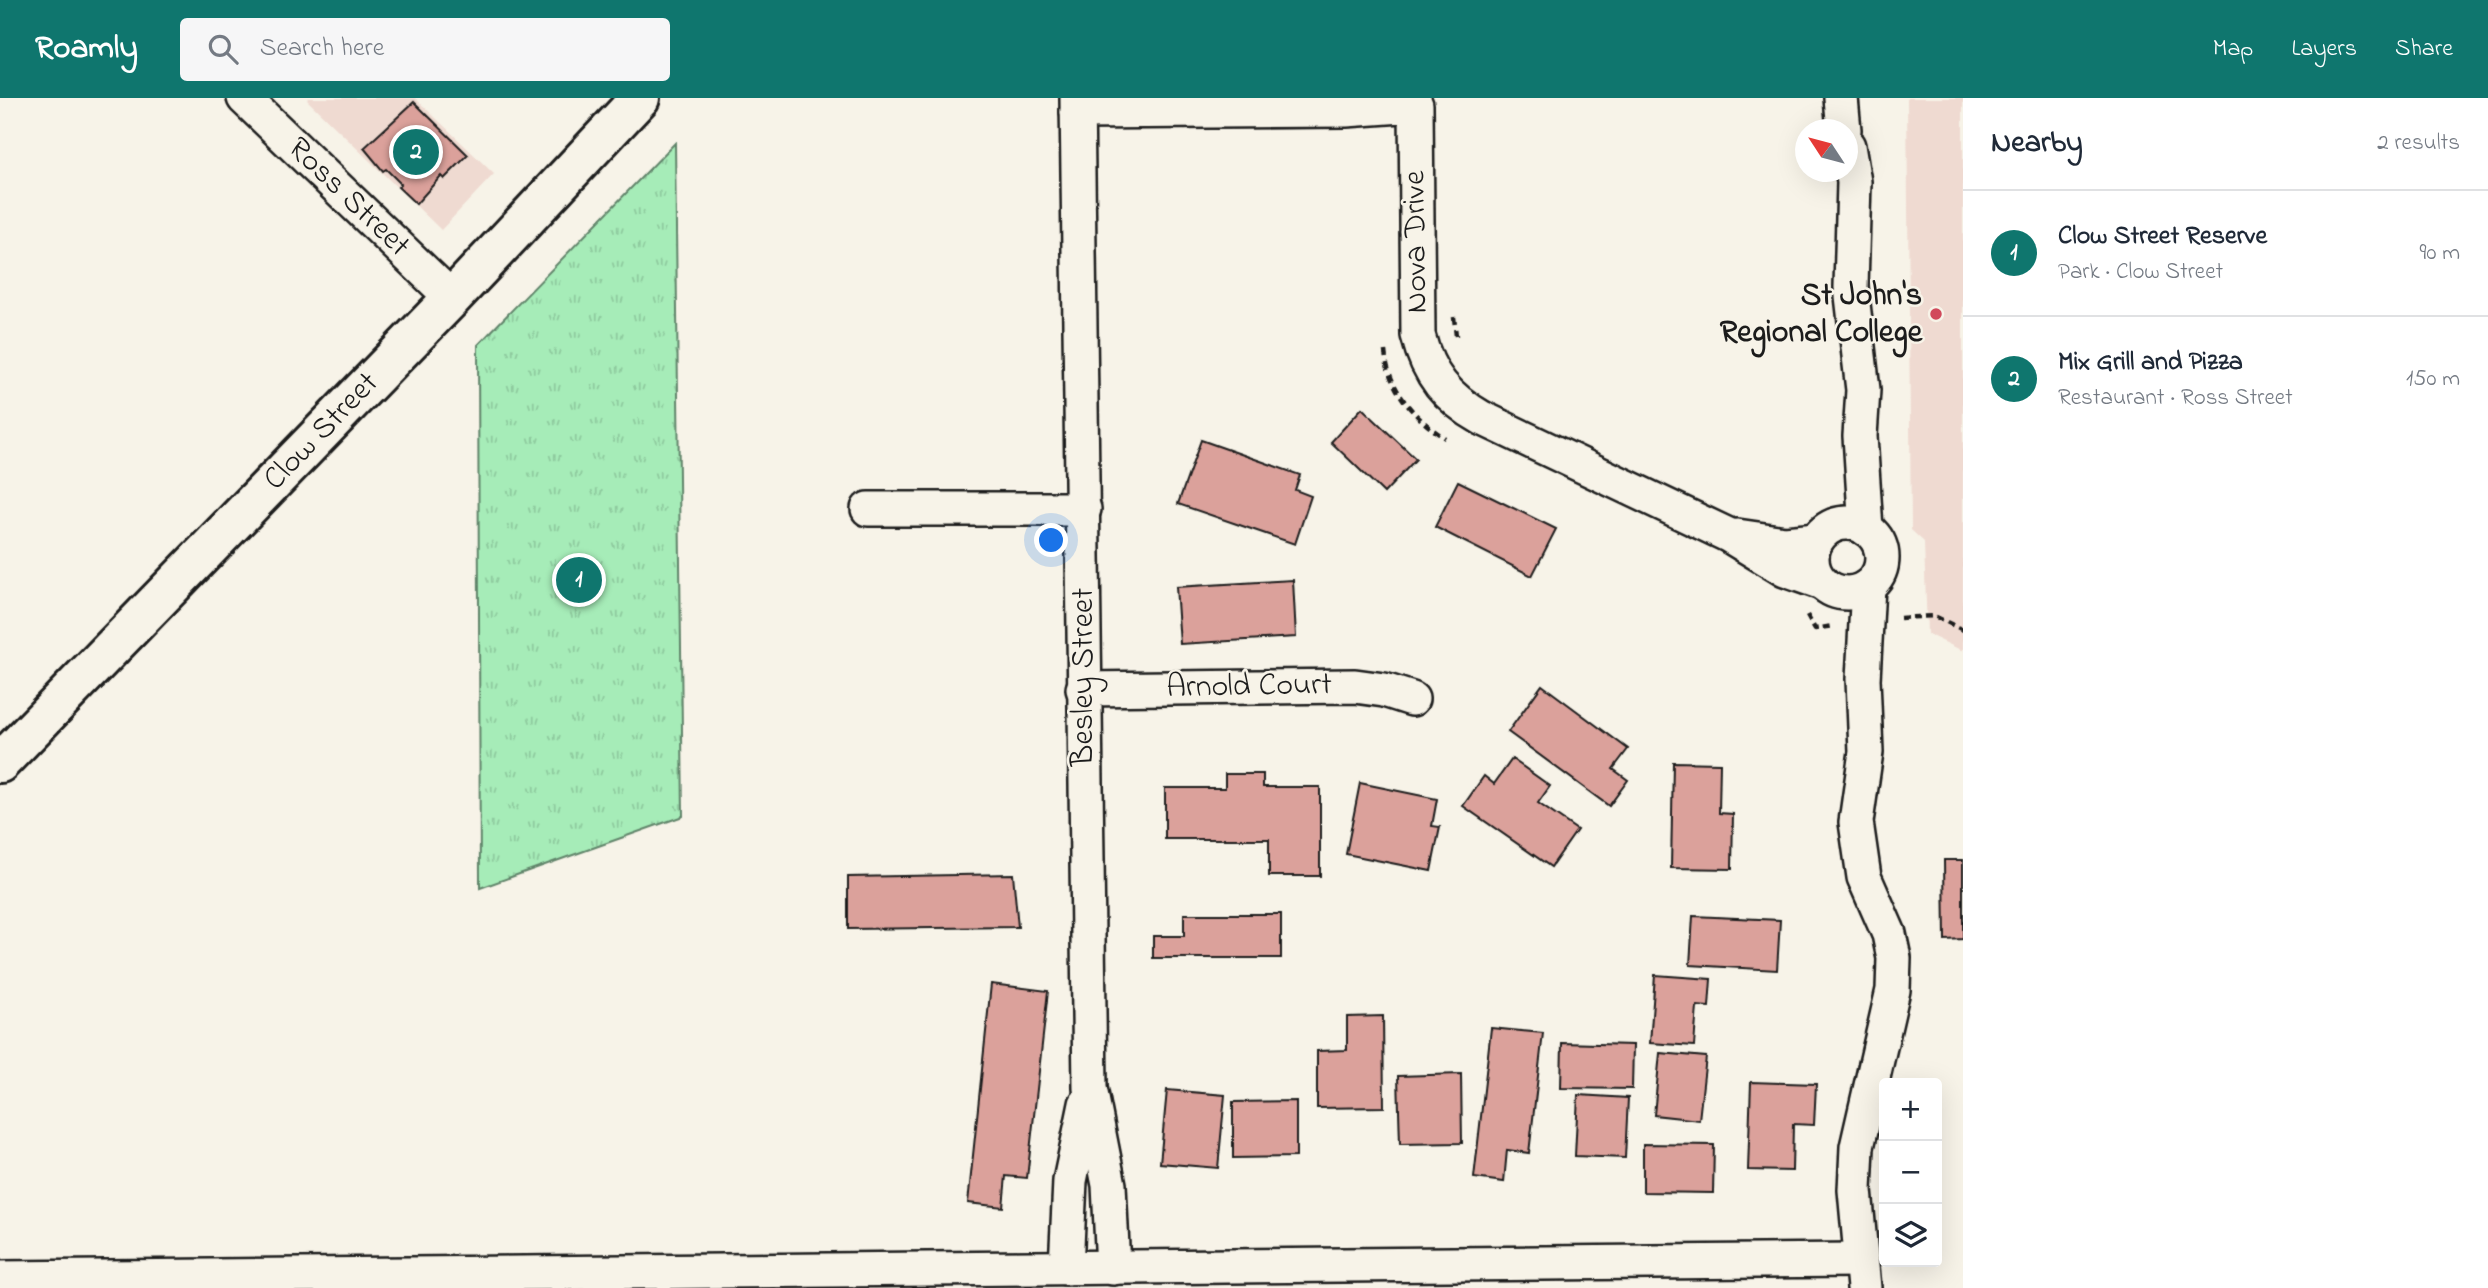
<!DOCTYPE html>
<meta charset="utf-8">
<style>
:root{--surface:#fff;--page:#f6f6f7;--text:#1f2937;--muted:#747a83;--line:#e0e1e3;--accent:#0f766e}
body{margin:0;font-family:"Indie Flower",sans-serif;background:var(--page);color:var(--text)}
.controls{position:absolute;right:21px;bottom:21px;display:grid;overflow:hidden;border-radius:7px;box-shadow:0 7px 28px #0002}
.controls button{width:63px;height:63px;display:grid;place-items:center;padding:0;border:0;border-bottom:2px solid var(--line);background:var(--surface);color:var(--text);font:35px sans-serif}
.compass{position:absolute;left:1795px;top:21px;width:63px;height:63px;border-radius:50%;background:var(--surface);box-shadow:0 7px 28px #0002;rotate:306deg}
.you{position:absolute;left:1052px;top:443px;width:24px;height:24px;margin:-18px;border:5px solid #fff;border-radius:50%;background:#1a73e8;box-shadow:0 0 0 10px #1a73e833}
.badge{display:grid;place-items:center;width:46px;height:46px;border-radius:50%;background:var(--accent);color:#fff;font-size:23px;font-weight:700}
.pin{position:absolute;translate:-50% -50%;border:4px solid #fff;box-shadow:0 2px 7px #0006}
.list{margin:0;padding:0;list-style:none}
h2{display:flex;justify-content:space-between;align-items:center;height:91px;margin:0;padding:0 28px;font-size:30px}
h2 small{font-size:23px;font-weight:400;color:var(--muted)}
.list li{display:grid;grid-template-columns:46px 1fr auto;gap:21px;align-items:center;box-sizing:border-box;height:126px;padding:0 28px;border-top:2px solid var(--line)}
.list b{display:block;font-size:26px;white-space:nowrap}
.list p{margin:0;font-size:23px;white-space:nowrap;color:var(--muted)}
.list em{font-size:23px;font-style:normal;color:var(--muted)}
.icon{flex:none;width:38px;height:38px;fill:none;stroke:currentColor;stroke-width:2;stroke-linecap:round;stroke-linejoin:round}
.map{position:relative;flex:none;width:1963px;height:1190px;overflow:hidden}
header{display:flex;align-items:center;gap:42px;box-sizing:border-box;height:98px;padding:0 35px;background:var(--accent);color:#fff}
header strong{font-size:33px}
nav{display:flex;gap:38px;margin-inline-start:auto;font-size:24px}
.search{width:490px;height:63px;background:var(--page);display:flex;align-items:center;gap:18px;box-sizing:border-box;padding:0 24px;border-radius:7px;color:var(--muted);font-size:26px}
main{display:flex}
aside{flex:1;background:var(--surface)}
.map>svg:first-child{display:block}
.built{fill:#efdad1}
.park{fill:url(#park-tufts);stroke:#61846a;stroke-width:2}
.building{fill:#dba19b;stroke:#1c1c1c;stroke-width:2}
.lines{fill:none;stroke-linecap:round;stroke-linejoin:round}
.minor-casing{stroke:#1c1c1c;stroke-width:38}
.secondary-casing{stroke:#1c1c1c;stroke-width:44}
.path{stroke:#1c1c1c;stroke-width:4.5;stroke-dasharray:7 5;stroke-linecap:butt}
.minor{stroke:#f7f3e8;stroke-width:33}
.secondary{stroke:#f7f3e8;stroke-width:38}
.poi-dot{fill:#d1495b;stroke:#f7f3e8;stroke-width:2.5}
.labels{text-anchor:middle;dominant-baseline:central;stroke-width:5;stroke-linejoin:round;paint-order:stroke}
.street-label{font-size:32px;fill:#1c1c1c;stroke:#f7f3e8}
.poi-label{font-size:32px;font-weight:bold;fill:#1c1c1c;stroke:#f7f3e8;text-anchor:end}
</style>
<header>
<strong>Roamly</strong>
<div class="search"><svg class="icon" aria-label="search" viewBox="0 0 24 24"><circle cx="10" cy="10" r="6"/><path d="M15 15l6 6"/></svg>Search here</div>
<nav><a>Map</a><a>Layers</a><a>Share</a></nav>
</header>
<main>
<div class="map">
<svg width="1963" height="1190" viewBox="0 0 1963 1190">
<defs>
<pattern id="park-tufts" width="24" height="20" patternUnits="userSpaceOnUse" patternTransform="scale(1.75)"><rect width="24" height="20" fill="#a6ecb8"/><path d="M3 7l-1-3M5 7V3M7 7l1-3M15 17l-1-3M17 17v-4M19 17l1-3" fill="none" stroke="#8eca9e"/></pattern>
</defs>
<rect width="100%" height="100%" fill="#f7f3e8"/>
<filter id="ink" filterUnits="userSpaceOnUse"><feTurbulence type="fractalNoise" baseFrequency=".0143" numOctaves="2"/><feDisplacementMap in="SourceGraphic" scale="14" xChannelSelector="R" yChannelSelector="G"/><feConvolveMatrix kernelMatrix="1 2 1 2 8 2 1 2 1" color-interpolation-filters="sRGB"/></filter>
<g filter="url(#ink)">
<!-- built -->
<g class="built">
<polygon points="309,0 415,0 494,76 441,132 307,2"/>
<polygon points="1907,0 1963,0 1963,553 1927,536 1924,444 1911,432"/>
</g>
<!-- park -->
<polygon class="park" points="675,45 683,718 480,790 478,247"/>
<!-- building -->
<g class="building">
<polygon points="414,4 468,57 444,81 441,78 416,106 398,89 401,86 386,71 383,73 364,50"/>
<polygon points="1362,310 1416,361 1384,395 1331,344"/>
<polygon points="1201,342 1300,377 1295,392 1311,398 1295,446 1178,406"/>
<polygon points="1458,383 1556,431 1532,478 1435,429"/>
<polygon points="1293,482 1296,539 1180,546 1176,489"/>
<polygon points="1542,587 1628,651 1613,671 1628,682 1609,708 1508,634"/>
<polygon points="1512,661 1550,688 1538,705 1577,732 1551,769 1463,708 1484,678 1494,686"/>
<polygon points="1673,664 1720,665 1719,715 1733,716 1732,771 1671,770"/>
<polygon points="1225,676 1263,676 1263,689 1320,689 1320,778 1269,778 1269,741 1165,741 1165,690 1225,690"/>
<polygon points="1360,685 1437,701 1432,728 1440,729 1431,773 1346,756"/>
<polygon points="1944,762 1963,762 1963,841 1945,842"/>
<polygon points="1013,776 1018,829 848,831 848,779"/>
<polygon points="1184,816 1281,816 1281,860 1153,860 1153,838 1184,838"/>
<polygon points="1693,818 1780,822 1777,872 1690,867"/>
<polygon points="1655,877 1711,881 1709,909 1697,908 1694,948 1650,945"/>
<polygon points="991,886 1048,893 1027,1080 1006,1078 1003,1109 968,1105"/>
<polygon points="1383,918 1384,1009 1317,1010 1317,953 1347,952 1347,919"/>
<polygon points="1491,930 1543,935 1529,1055 1507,1052 1504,1084 1474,1080"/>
<polygon points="1562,945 1633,947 1632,991 1561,990"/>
<polygon points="1660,955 1706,959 1699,1022 1654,1017"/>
<polygon points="1461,976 1462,1045 1400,1046 1398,978"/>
<polygon points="1751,984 1816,986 1814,1027 1793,1026 1792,1073 1748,1072"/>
<polygon points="1167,992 1225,997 1218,1070 1160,1065"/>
<polygon points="1578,997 1628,1000 1625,1060 1575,1058"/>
<polygon points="1296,1003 1296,1059 1233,1060 1233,1004"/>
<polygon points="1643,1046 1714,1047 1713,1095 1643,1094"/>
</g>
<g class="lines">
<!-- minor casing -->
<g class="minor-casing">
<g id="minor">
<polyline points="244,0 452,200"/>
<polyline points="1077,0 1090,990 1109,1087 1113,1170"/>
<polyline points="1841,0 1844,32"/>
<path d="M1077,14L1346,12L1416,7L1418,237C1428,277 1447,300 1482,320L1728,437L1785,472L1822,485"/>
<polyline points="1848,48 1854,84 1851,189 1863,292 1860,338 1866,431"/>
<polyline points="868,411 1084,411"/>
<circle cx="1847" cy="460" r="35"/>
<polyline points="1737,438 1785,445 1817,442"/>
<polyline points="1083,591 1355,588 1384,592 1412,601"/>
<polyline points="1066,1170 1070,1083 1086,1006"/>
<polyline points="0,1180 1859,1162"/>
<polyline points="1864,1190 1855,1092 1857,1049 1893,892 1894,860 1889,836 1864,779 1856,724 1866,654 1863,581 1868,488"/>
</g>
</g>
<!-- secondary casing -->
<g class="secondary-casing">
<polyline id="secondary" points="0,665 452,200 640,0"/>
</g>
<!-- path -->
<g class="path">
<polyline points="1454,219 1456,238"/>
<path d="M1385,253C1388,291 1414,320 1445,340"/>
<polyline points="1807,517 1815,531 1832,528"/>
<polyline points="1900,520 1934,518 1963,532"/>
</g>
<!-- minor -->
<use href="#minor" class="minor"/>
<!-- secondary -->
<use href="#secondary" class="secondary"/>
</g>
</g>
<!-- markers -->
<circle class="poi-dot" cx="1936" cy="216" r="7"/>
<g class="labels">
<!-- street labels -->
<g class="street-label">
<text transform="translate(348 100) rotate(44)">Ross Street</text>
<text transform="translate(1417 144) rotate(-91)">Nova Drive</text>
<text transform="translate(322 334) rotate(-46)">Clow Street</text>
<text transform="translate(1084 579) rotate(-90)">Besley Street</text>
<text transform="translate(1249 589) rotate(-1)">Arnold Court</text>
</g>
<!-- poi labels -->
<g class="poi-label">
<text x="1922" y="198">St John's<tspan x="1922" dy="37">Regional College</tspan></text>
</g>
</g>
</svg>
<div class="controls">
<button>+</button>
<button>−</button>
<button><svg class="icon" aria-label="layers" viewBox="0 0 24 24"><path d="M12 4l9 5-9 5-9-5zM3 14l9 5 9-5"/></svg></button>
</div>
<svg class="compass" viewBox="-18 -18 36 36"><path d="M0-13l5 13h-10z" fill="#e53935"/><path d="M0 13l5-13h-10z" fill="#747a83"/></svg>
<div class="you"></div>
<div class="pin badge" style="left:579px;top:482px">1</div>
<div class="pin badge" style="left:416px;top:54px">2</div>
</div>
<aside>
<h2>Nearby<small>2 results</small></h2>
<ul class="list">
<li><span class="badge">1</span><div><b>Clow Street Reserve</b><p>Park · Clow Street</p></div><em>90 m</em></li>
<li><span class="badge">2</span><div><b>Mix Grill and Pizza</b><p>Restaurant · Ross Street</p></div><em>150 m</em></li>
</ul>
</aside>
</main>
